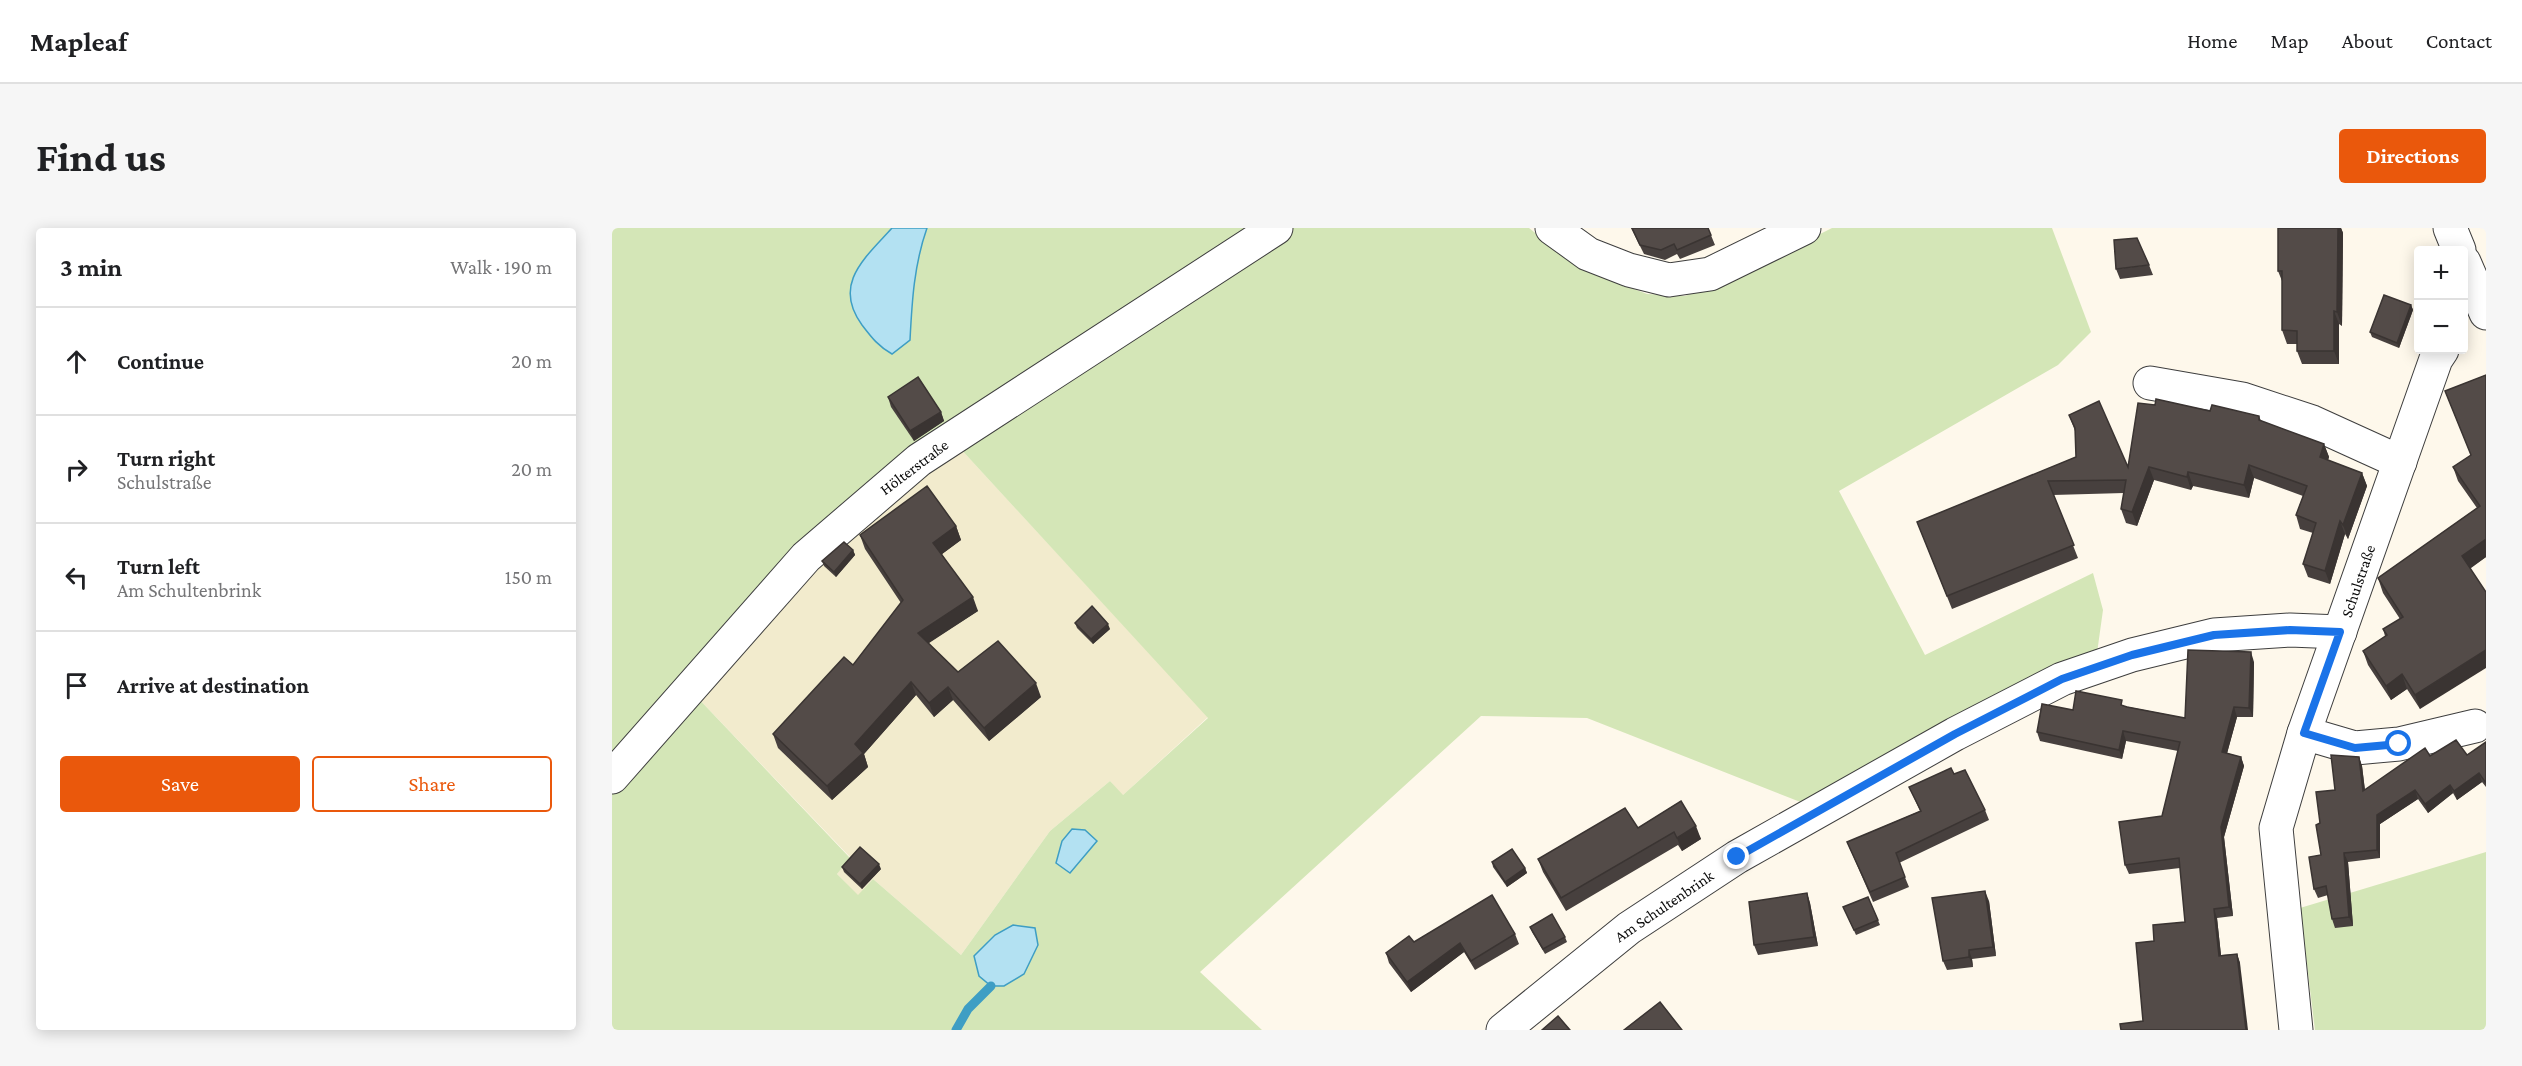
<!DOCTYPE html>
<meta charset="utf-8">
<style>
:root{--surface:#fff;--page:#f6f6f6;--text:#202124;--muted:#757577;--line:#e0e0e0;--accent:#ea580c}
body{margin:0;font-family:"Crimson Pro",serif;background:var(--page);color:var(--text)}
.controls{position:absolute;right:18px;top:18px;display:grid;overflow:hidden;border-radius:6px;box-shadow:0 3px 15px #0003}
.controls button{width:54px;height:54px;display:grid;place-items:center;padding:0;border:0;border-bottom:2px solid var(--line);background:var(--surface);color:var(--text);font:30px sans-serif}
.stop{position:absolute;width:18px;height:18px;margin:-14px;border:4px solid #1a73e8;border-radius:50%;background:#fff}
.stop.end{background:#1a73e8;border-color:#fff;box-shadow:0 2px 6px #0008}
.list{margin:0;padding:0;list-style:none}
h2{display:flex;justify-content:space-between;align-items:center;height:78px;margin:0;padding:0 24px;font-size:26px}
h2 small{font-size:20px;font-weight:400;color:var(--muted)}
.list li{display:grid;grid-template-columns:39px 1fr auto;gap:18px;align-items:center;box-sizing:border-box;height:108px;padding:0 24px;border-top:2px solid var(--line)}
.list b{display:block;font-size:22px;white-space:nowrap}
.list p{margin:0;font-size:20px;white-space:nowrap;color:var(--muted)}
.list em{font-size:20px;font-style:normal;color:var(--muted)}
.actions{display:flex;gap:12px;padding:18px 24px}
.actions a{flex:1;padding:14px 0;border:2px solid var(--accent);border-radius:6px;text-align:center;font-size:21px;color:var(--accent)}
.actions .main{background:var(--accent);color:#fff}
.icon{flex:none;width:33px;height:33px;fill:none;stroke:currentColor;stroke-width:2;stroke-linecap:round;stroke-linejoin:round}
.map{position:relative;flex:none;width:1874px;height:802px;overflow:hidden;border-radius:6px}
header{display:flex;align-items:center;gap:36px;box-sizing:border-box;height:84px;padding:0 30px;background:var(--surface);border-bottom:2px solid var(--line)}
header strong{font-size:28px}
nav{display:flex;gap:33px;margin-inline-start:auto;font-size:21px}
.intro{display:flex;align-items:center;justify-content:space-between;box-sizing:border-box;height:144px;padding:0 36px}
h1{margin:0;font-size:42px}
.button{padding:15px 27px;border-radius:6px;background:var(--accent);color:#fff;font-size:21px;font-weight:700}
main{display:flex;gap:36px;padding:0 36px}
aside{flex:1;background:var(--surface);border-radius:6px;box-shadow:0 3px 15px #0003}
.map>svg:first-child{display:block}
.farmland{fill:#f2ebcd}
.green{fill:#d4e6b7}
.water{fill:#b3e1f2;stroke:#3e9ec4;stroke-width:1.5}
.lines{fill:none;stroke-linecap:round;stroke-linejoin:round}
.stream{stroke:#3e9ec4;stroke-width:9}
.minor-casing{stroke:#3e3e3e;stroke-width:35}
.minor{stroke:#fff;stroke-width:33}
.wall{fill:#47403e}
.shaded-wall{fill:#3a3432}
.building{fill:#534b48;stroke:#3a3432;stroke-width:1.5}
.route{stroke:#1a73e8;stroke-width:8}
.labels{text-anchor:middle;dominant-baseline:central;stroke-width:6;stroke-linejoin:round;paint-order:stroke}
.street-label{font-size:16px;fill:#0b0b0b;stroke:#fff}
</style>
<header>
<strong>Mapleaf</strong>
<nav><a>Home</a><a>Map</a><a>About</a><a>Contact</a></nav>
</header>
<div class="intro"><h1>Find us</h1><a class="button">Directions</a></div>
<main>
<aside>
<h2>3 min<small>Walk · 190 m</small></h2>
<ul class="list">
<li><svg class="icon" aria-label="ahead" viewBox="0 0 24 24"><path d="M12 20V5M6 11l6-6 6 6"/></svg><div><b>Continue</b></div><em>20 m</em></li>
<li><svg class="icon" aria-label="right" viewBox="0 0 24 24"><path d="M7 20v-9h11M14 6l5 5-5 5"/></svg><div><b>Turn right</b><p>Schulstraße</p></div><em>20 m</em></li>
<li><svg class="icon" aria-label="left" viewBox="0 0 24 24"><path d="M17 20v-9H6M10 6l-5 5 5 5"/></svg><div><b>Turn left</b><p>Am Schultenbrink</p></div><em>150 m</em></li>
<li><svg class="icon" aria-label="arrive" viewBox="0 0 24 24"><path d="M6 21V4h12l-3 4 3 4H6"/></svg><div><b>Arrive at destination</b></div></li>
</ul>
<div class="actions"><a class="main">Save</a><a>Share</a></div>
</aside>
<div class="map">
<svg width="1874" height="802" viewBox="0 0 1874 802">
<rect width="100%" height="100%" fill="#fef8eb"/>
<!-- farmland -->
<polygon class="farmland" points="346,218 596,489 510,568 498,553 438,603 349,727 261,651 246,668 225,646 238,629 83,467 136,401"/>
<!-- green -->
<g class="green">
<polygon points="0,0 639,0 297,225 0,529"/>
<polygon points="675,0 917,0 957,32 996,51 1035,66 1073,68 1121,50 1220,0 1440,0 1479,104 1446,137 1227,263 1313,427 1481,345 1491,382 1485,425 1196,577 975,490 869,488 588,744 650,802 0,802 0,566 83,467 238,630 225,646 246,667 261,651 349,727 438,603 498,553 511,567 596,490 346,218"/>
<polygon points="1874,624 1874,802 1703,802 1688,680"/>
</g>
<!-- water -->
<g class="water">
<path d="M280,0H315C302,37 300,73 298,112L280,126C266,118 260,110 250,97C220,56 253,30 280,0Z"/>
<polygon points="460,601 473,602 485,613 458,645 444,635 450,613"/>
<polygon points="401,697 423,700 426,717 412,746 392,758 379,758 367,748 362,728 383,707"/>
</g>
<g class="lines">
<!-- stream -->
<polyline class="stream" points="344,802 356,781 379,758"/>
<!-- minor casing -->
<g class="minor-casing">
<g id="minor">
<polyline points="940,0 976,26 1017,42 1057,52 1098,46 1192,0"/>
<polyline points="1838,0 1847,22"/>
<polyline points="1852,34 1874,85"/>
<polyline points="1538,155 1630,171 1700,194 1788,234"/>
<polyline points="1692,505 1743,520 1787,516 1863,498"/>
<polyline points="0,549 194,329 307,232 664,0"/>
<polyline points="891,802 1017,700 1125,629 1343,506 1450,451 1520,427 1602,407 1678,402 1728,404"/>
<polyline points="1684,802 1664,600 1692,505 1824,131 1830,122"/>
</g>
</g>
<!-- minor -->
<use href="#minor" class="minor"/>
</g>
<!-- wall -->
<g class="wall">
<polygon points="1019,0 1096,0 1103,17 1068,31 1065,26 1053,32 1032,26"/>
<polygon points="1666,0 1729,0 1731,5 1730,98 1727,96 1727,136 1690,136 1685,123 1685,116 1675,116 1670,102 1670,53 1666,43"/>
<polygon points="1537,37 1541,47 1508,51 1504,41"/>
<polygon points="1799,77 1801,82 1787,120 1760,109 1758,104"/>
<polygon points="1874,147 1874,329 1858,340 1808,481 1795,461 1779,472 1756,437 1751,423 1773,408 1771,401 1788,391 1771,365 1766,350 1865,280 1846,253 1841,239 1859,227 1833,163"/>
<polygon points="276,169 329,184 332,193 302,213 279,179"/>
<polygon points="1598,183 1647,188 1649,193 1712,216 1717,229 1716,232 1750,245 1755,258 1736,311 1733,306 1718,356 1696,349 1691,336 1701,305 1688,301 1684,287 1691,268 1642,250 1637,270 1581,258 1579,262 1542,252 1525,298 1514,295 1509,281 1512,265 1441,267 1466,330 1340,381 1305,294 1464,229 1463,203 1457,187 1516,239"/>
<polygon points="344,298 349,312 330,326 366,383 316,415 346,444 429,469 377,513 341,472 322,489 304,467 252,526 256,539 220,572 166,520 161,506 241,437 289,375 253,321 248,307"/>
<polygon points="241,322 243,327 224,349 212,338 210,333"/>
<polygon points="463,395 498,401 481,416 465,400"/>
<polygon points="1642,434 1641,489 1625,489 1615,525 1629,529 1632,538 1612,609 1621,688 1605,690 1609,727 1625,726 1628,735 1531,793 1542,713 1573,694 1568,640 1517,646 1513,637 1550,588 1566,523 1514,513 1510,531 1428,513 1425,504 1461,482 1512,478 1573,490"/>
<polygon points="1874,514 1874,559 1870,554 1845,572 1841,565 1816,585 1806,571 1768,596 1768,630 1736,634 1741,698 1723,700 1720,691 1716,667 1706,670 1702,661 1709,627 1708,595 1723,562 1747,529 1750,538 1753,562 1818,528 1855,527"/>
<polygon points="1342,546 1373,582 1377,592 1287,635 1297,659 1261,674 1235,614 1308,583 1297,559"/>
<polygon points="1069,573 1089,611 1070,623 1066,617 954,683 931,644 926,631 1026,600"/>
<polygon points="880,634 913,640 915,645 895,659 881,639"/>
<polygon points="230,639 269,641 250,661 232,644"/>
<polygon points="1195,665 1198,675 1206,718 1146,727 1142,717"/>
<polygon points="1256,669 1268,697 1244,707 1233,683"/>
<polygon points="1377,673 1384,728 1360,731 1361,739 1335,742 1331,733"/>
<polygon points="918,699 953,709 955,714 933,726 920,704"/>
<polygon points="903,706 907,716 863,742 852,724 799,764 777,735 774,725 802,714"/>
</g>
<!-- shaded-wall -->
<g class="shaded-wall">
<polygon points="1725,0 1729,0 1731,5 1730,98 1725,84"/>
<polygon points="1799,77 1801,82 1787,120 1785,115"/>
<polygon points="1722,83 1727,96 1727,136 1722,123"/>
<polygon points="329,184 332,193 302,213 298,203"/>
<polygon points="1712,216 1717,229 1712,243 1708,229"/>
<polygon points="1637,237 1642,250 1637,270 1632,257"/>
<polygon points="1537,239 1542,252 1525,298 1520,284"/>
<polygon points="1576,244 1581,258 1579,262 1575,249"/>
<polygon points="1750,245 1755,258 1736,311 1731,297"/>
<polygon points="1728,293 1733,306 1718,356 1713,343"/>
<polygon points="344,298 349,312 326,329 321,315"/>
<polygon points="1874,311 1874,329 1855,343 1850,328"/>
<polygon points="241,322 243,327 224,349 222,344"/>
<polygon points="361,369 366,383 311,419 306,405"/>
<polygon points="496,396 498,401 481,416 479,411"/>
<polygon points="1874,422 1874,440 1808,481 1803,467"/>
<polygon points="1639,424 1642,434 1641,489 1637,480"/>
<polygon points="1790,446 1795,461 1779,472 1774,458"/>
<polygon points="299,454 304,467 252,526 256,539 220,572 215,558 243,516"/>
<polygon points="424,455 429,469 377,513 372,500"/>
<polygon points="336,459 341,472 322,489 317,475"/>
<polygon points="1622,479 1625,489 1613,533 1610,524"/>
<polygon points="1511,503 1514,513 1510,531 1507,522"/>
<polygon points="1629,529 1632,538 1612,609 1621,688 1617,679 1609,599"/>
<polygon points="1747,529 1750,538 1754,572 1751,563"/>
<polygon points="1867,545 1870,554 1845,572 1842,563"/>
<polygon points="1838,557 1841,565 1816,585 1813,576"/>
<polygon points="1803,562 1806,571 1768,596 1768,630 1765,622 1765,587"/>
<polygon points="1084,598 1089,611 1070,623 1065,610"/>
<polygon points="1732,625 1736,634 1741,698 1737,689"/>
<polygon points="267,636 269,641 250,661 248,656"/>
<polygon points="913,640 915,645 895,659 893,654"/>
<polygon points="1373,663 1377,673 1384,728 1381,719"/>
<polygon points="1195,665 1198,675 1206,718 1202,709"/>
<polygon points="1602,681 1605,690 1610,737 1607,728"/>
<polygon points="848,715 852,724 799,764 795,754"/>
<polygon points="1357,722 1360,731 1361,739 1357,729"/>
<polygon points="1625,726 1628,735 1636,802 1634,802"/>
</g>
<!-- building -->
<g class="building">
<polygon points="1020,0 1096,0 1099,7 1065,22 1062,16 1049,22 1028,17"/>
<polygon points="1666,0 1726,0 1725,84 1722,83 1722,123 1685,123 1685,103 1670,102 1670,43 1666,43"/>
<polygon points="1525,10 1537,37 1504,41 1502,12"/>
<polygon points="1772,67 1799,77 1785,115 1758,104"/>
<polygon points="1874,147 1874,311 1850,328 1874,364 1874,422 1803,467 1790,446 1774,458 1751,423 1775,407 1771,401 1791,389 1766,350 1868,278 1841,239 1859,227 1833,163"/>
<polygon points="306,149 329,184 298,203 276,169"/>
<polygon points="1544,171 1598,183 1600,177 1647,188 1647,192 1712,216 1708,229 1750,245 1731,297 1728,293 1713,343 1691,336 1704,295 1684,287 1695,258 1637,237 1632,257 1576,244 1575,249 1537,239 1520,284 1509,281 1514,252 1436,253 1462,317 1335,368 1305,294 1464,229 1463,200 1457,187 1487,173 1516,239 1526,175 1543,177"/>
<polygon points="315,258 344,298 321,315 361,369 306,405 346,444 386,413 424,455 372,500 336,459 317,475 299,454 243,516 251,525 215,558 161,506 232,429 241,437 291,372 248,307"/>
<polygon points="232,314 241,322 222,344 210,333"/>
<polygon points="480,378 496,396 479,411 463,395"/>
<polygon points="1576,422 1639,424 1637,480 1622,479 1610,524 1629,529 1609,599 1617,679 1602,681 1607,728 1625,726 1634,802 1509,802 1508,796 1531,793 1524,715 1542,713 1541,697 1573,694 1567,630 1513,637 1507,594 1550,588 1568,514 1511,503 1507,522 1425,504 1430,476 1461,482 1464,463 1510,472 1509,477 1515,479 1573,490"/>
<polygon points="1844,512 1855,527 1874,514 1874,555 1867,545 1842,563 1838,557 1813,576 1803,562 1765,587 1765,622 1732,625 1737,689 1720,691 1714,658 1702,661 1697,629 1709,627 1704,597 1708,595 1704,564 1723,562 1719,527 1747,529 1751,563 1813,520 1818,528"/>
<polygon points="1339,540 1342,546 1353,542 1373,582 1284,625 1293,649 1258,664 1235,614 1309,583 1297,559"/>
<polygon points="1069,573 1084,598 1065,610 1062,604 949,670 926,631 1013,580 1026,600"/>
<polygon points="248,619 267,636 248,656 230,639"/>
<polygon points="900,621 913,640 893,654 880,634"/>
<polygon points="1373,663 1381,719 1357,722 1357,729 1331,733 1320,670"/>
<polygon points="1195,665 1202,709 1142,717 1137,674"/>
<polygon points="880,667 903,706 859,733 848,715 795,754 774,725 797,708 802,714"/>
<polygon points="1256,669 1266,692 1242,702 1231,679"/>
<polygon points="940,686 953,709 931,721 918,699"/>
<polygon points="1048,774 1070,802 1012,802"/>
<polygon points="946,788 958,802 930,802"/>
</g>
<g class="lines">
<!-- route -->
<polyline class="route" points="1125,629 1343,506 1450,451 1520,427 1602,407 1678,402 1728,404 1692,505 1743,520 1787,516"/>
</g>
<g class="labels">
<!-- street labels -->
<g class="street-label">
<text transform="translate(302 239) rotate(-37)">Hölterstraße</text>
<text transform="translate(1746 353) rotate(-71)">Schulstraße</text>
<text transform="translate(1052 678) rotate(-34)">Am Schultenbrink</text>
</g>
</g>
</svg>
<div class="controls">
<button>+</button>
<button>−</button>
</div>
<div class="stop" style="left:1787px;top:516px"></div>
<div class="stop end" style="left:1125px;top:629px"></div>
</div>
</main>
